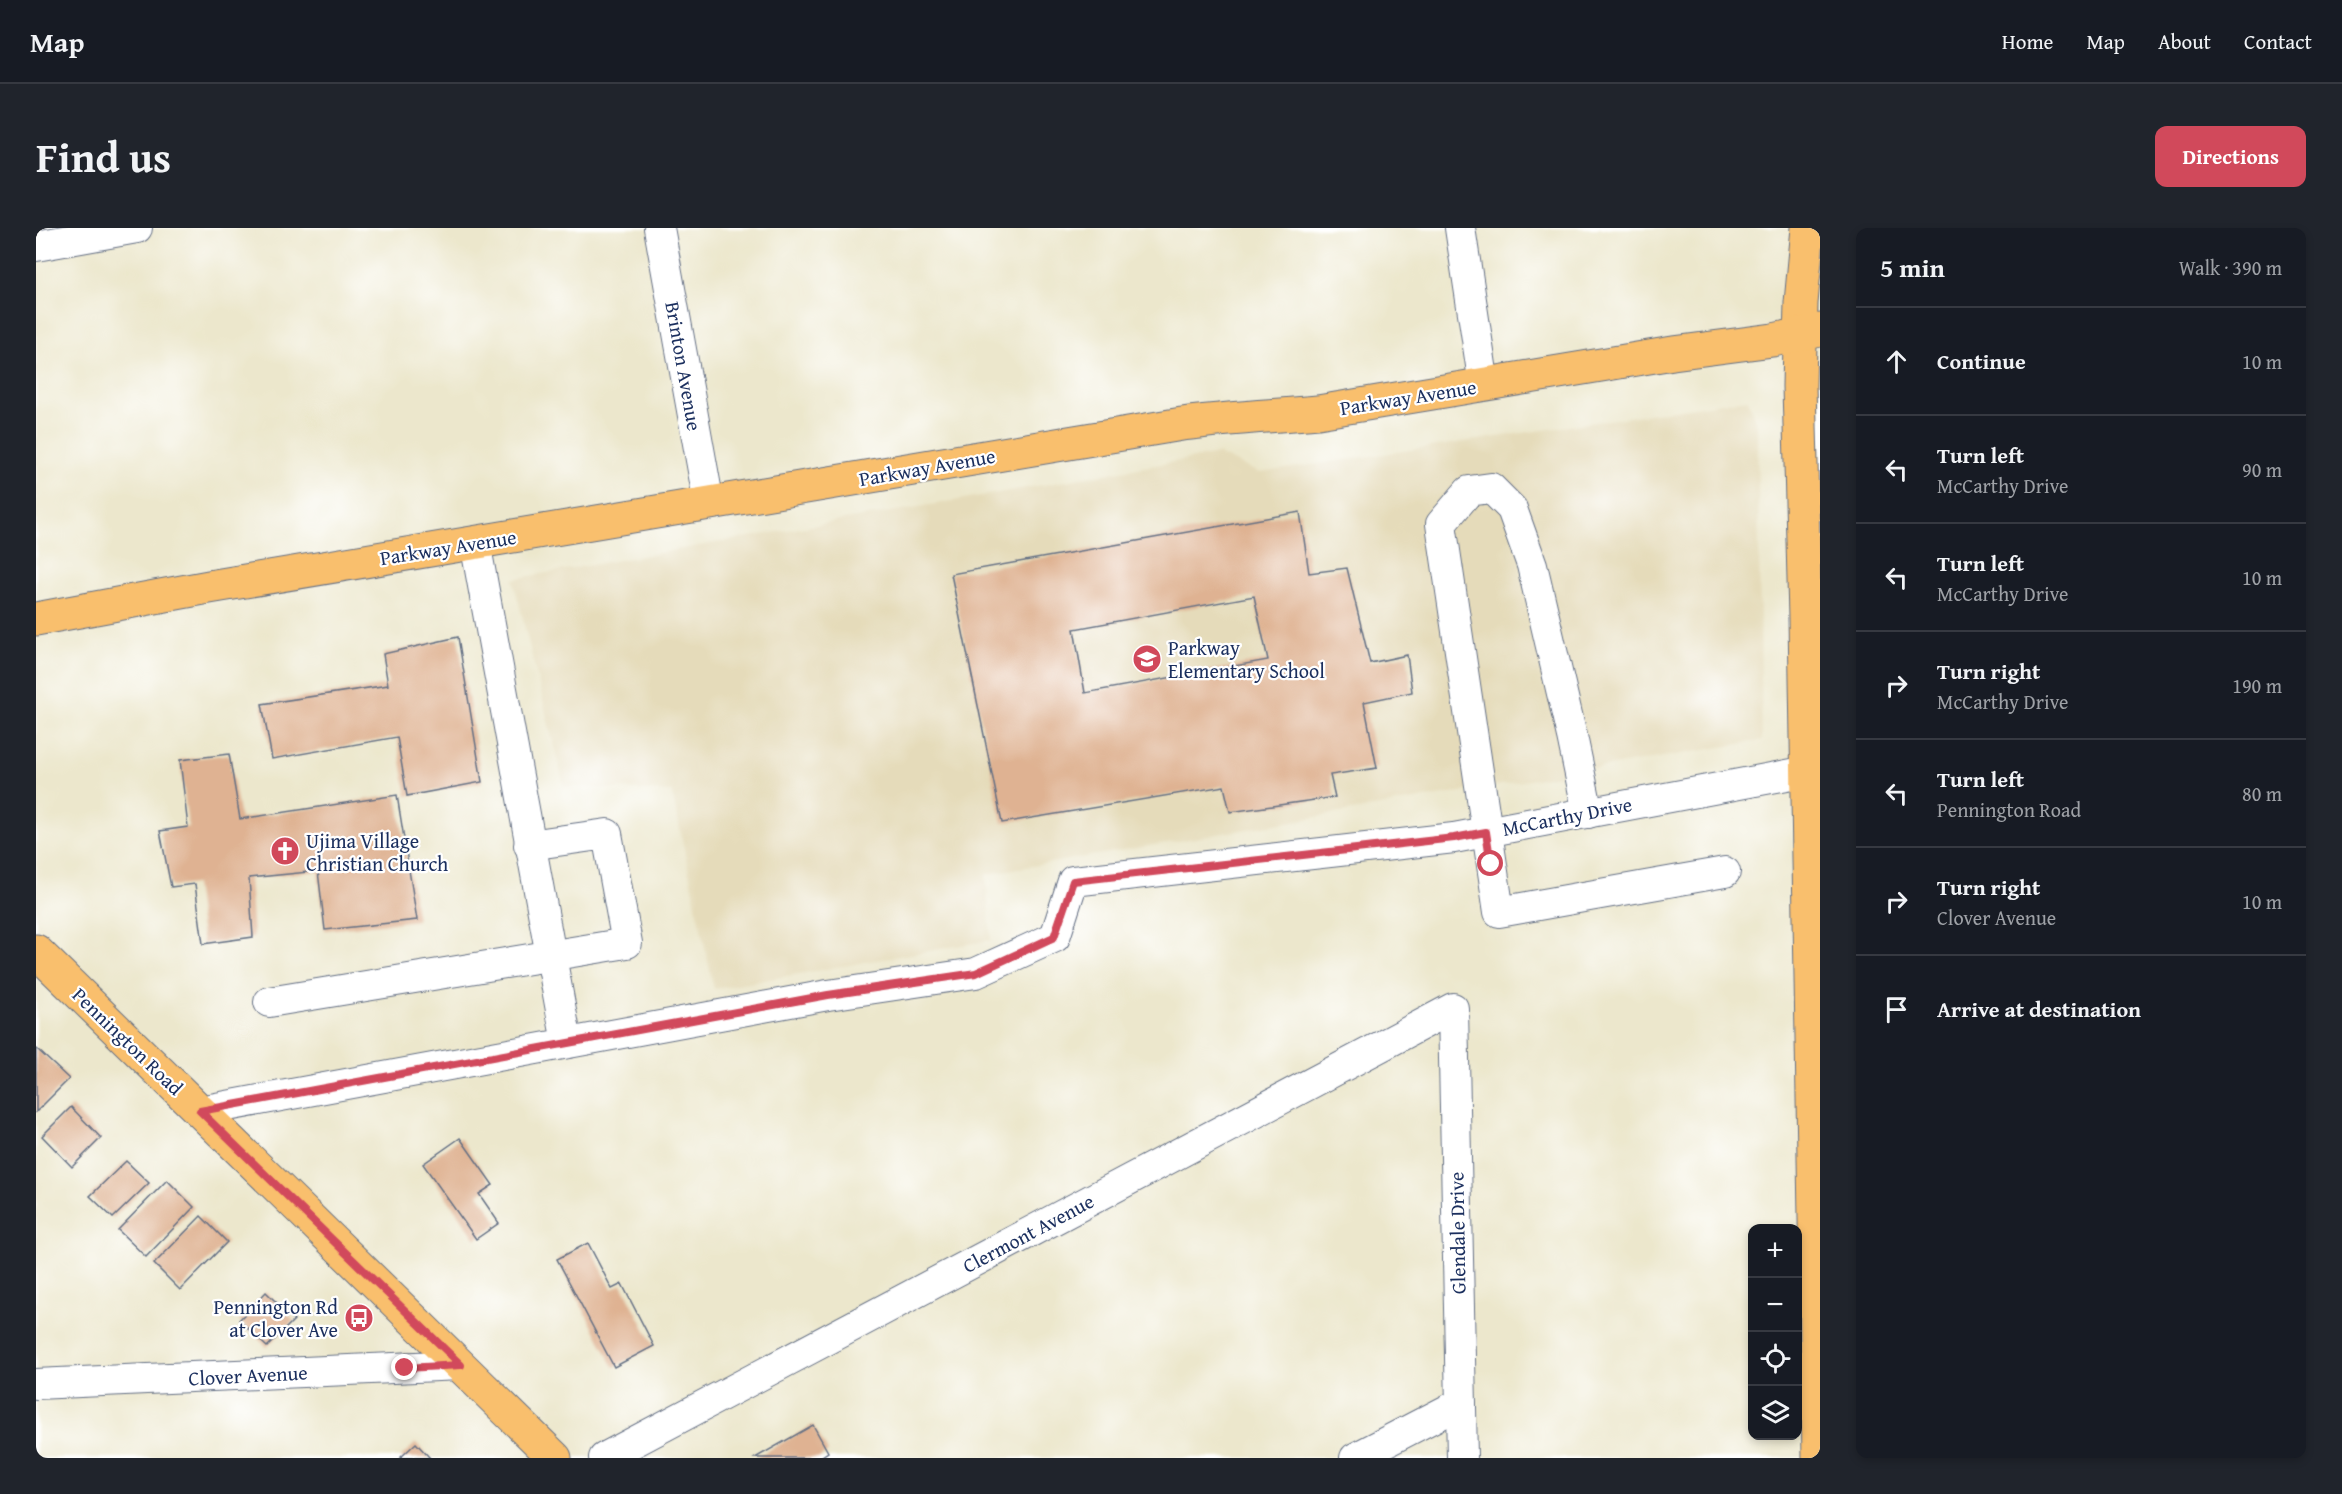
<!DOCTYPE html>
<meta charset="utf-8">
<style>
:root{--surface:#171b24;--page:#20242c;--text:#f1f3f6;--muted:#9ea1a6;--line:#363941;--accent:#d1495b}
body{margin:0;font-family:"Gentium Book Plus",serif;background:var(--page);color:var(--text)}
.controls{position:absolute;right:18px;bottom:18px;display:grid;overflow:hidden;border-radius:12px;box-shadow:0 3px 9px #0003}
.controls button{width:54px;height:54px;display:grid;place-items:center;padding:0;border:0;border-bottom:2px solid var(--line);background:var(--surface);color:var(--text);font:30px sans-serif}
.stop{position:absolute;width:18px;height:18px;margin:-14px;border:4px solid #d1495b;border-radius:50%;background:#fff}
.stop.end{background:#d1495b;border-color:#fff;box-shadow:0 2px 6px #0008}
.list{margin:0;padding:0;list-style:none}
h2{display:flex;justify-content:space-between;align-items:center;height:78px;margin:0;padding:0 24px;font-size:26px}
h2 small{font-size:20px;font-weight:400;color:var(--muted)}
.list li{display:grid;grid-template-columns:39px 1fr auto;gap:18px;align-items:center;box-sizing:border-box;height:108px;padding:0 24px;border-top:2px solid var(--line)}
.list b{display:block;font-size:22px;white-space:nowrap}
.list p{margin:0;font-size:20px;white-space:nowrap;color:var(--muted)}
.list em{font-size:20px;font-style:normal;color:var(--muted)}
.icon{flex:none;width:33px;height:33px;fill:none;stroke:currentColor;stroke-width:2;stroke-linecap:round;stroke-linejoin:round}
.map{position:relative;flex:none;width:1784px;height:1230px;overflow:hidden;border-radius:12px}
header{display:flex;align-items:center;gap:36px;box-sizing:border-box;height:84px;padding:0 30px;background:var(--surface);border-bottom:2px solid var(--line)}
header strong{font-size:28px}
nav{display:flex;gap:33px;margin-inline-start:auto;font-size:21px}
.intro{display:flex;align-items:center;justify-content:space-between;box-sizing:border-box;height:144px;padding:0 36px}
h1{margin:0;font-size:42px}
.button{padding:15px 27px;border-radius:12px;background:var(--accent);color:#fff;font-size:21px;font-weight:700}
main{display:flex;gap:36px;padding:0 36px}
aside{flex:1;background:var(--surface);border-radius:12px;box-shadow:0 3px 9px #0003}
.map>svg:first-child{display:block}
.built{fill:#e5dbba}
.building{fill:#dfb292;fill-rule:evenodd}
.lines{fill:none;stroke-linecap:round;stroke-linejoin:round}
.minor-casing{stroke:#646f84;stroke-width:32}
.major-casing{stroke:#646f84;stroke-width:35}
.minor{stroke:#fff;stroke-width:30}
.major{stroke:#f9bf6d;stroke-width:33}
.route{stroke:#d1495b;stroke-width:8}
.labels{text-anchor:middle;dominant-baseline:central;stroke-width:4.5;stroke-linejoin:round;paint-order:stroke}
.street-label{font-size:20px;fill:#1b2f5e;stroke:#fff}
.poi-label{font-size:20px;fill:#1b2f5e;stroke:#fff;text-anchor:start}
</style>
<header>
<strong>Map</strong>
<nav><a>Home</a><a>Map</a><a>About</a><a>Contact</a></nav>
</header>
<div class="intro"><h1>Find us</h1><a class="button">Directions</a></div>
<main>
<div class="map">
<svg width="1784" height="1230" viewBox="0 0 1784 1230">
<rect width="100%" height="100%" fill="#fff"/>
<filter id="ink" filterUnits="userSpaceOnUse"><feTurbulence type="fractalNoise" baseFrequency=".0167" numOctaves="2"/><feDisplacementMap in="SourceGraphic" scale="12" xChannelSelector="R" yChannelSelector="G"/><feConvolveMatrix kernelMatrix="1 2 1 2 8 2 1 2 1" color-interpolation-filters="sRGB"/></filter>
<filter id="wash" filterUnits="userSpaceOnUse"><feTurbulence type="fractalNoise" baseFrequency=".008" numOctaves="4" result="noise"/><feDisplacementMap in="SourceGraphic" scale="24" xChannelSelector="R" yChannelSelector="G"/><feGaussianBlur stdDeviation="1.35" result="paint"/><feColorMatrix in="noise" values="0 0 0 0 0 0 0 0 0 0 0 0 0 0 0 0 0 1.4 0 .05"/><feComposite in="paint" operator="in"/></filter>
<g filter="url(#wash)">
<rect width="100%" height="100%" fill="#ece7cc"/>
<!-- built -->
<polygon class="built" points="1712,171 1721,200 1726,512 950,646 955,712 678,761 636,564 528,558 477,351 1182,226 1223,245"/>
<g id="blocks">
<!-- building -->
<g class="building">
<path d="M1264,284L1273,345L1311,340L1334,435L1371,427L1376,464L1328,474L1341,540L1294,547L1299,569L1194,584L1188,558L966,595L915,346ZM1218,368L1232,432L1049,465L1038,401Z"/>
<polygon points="422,409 446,554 371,568 361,509 236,531 226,476 352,457 347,426"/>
<polygon points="193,526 204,591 361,567 381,692 289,702 282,643 213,650 217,709 167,716 159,656 135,659 124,603 152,599 144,532"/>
<polygon points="1,821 33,851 0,884 0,822"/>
<polygon points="35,879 65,910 36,939 6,908"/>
<polygon points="424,910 457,957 443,966 463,995 440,1011 387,936"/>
<polygon points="90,933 113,955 77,990 54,968"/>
<polygon points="131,952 158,979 110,1029 82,1002"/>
<polygon points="165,988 191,1014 144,1062 118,1036"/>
<polygon points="552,1015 576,1061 586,1056 618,1118 578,1139 521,1031"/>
<polygon points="230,1064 258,1092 231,1119 203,1092"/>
<polygon points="777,1197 792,1224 783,1230 719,1230"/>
<polygon points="380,1215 394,1230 364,1230"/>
</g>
</g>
</g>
<g filter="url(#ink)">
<use href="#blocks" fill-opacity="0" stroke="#646f84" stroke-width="1.5"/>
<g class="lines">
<!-- minor casing -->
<g class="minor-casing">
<g id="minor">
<polyline points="623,0 673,276"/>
<polyline points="1424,0 1448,157"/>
<polyline points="0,18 101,0"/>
<polyline points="439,314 531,815"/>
<polyline points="1552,585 1536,508 1496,337 1476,281 1455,260 1433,263 1405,296 1463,684 1689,644"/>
<polyline points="233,774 591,715 571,606 493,617"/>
<polyline points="164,883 792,767 940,745 1019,709 1037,653 1418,610 1772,543"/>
<polyline points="0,1156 425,1137"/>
<polyline points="568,1230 1417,780 1426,1230"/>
<polyline points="1319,1230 1425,1175"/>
</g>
</g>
<!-- major casing -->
<g class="major-casing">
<g id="major">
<polyline points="1772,0 1765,75 1763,158 1769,390 1783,1230"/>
<path d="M0,391L173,359L1146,196C1191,190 1236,188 1282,184L1637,125L1737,112L1784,102"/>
<polyline points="0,723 519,1230"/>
</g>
</g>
<!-- minor -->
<use href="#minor" class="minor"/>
<!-- major -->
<use href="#major" class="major"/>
</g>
</g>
<g class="lines" filter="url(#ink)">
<!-- route -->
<polyline class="route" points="369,1140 425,1137 164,883 792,767 940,745 1018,709 1037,653 1418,610 1450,604 1455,636"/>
</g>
<!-- icons -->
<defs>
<g id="school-disc" transform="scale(1.5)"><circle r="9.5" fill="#d1495b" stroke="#fff"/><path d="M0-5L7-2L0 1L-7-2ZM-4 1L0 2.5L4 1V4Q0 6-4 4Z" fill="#fff"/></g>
<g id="church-disc" transform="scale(1.5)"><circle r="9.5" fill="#d1495b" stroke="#fff"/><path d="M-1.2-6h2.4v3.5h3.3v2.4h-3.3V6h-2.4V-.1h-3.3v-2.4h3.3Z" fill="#fff"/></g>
<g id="bus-disc" transform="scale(1.5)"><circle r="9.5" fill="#d1495b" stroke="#fff"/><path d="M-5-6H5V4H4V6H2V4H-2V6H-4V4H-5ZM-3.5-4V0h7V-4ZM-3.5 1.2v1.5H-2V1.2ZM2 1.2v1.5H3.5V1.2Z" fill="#fff"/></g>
</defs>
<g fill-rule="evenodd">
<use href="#school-disc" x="1111" y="431"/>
<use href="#church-disc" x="249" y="623"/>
<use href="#bus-disc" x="323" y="1090"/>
</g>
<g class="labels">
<!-- street labels -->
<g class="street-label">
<text transform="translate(648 138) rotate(80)">Brinton Avenue</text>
<text transform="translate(1372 169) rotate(-9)">Parkway Avenue</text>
<text transform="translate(891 239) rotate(-10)">Parkway Avenue</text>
<text transform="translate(412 319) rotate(-9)">Parkway Avenue</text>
<text transform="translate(1531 588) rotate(-11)">McCarthy Drive</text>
<text transform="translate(92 813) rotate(44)">Pennington Road</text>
<text transform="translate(992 1005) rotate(-28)">Clermont Avenue</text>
<text transform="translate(1421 1005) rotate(-91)">Glendale Drive</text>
<text transform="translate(212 1147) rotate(-3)">Clover Avenue</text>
</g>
<!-- poi labels -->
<g class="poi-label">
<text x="1132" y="419">Parkway<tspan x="1132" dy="23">Elementary School</tspan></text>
<text x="270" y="612">Ujima Village<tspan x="270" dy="23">Christian Church</tspan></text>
<text x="302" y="1078" text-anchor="end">Pennington Rd<tspan x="302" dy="23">at Clover Ave</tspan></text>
</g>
</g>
</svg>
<div class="controls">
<button>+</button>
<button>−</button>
<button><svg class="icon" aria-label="locate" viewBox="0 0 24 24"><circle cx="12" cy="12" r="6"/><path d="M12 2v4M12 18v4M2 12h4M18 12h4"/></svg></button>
<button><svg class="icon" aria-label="layers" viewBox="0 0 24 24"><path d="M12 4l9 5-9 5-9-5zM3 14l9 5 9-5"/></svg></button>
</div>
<div class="stop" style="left:1455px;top:636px"></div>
<div class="stop end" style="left:369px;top:1140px"></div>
</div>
<aside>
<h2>5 min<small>Walk · 390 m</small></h2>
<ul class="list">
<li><svg class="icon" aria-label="ahead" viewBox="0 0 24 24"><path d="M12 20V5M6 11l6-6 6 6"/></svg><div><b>Continue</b></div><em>10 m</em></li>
<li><svg class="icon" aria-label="left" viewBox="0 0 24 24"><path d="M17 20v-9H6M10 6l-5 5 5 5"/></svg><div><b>Turn left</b><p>McCarthy Drive</p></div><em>90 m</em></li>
<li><svg class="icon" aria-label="left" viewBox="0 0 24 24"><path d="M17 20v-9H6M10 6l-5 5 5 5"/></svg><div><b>Turn left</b><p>McCarthy Drive</p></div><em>10 m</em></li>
<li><svg class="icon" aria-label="right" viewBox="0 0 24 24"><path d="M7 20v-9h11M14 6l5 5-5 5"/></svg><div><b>Turn right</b><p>McCarthy Drive</p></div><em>190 m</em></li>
<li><svg class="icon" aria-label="left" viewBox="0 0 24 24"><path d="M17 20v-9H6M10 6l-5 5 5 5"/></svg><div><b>Turn left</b><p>Pennington Road</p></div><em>80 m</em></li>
<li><svg class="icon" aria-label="right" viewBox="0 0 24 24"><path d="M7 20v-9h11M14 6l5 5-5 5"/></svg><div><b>Turn right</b><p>Clover Avenue</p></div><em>10 m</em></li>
<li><svg class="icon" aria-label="arrive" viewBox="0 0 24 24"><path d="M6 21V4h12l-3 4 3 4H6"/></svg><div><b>Arrive at destination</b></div></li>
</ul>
</aside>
</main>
